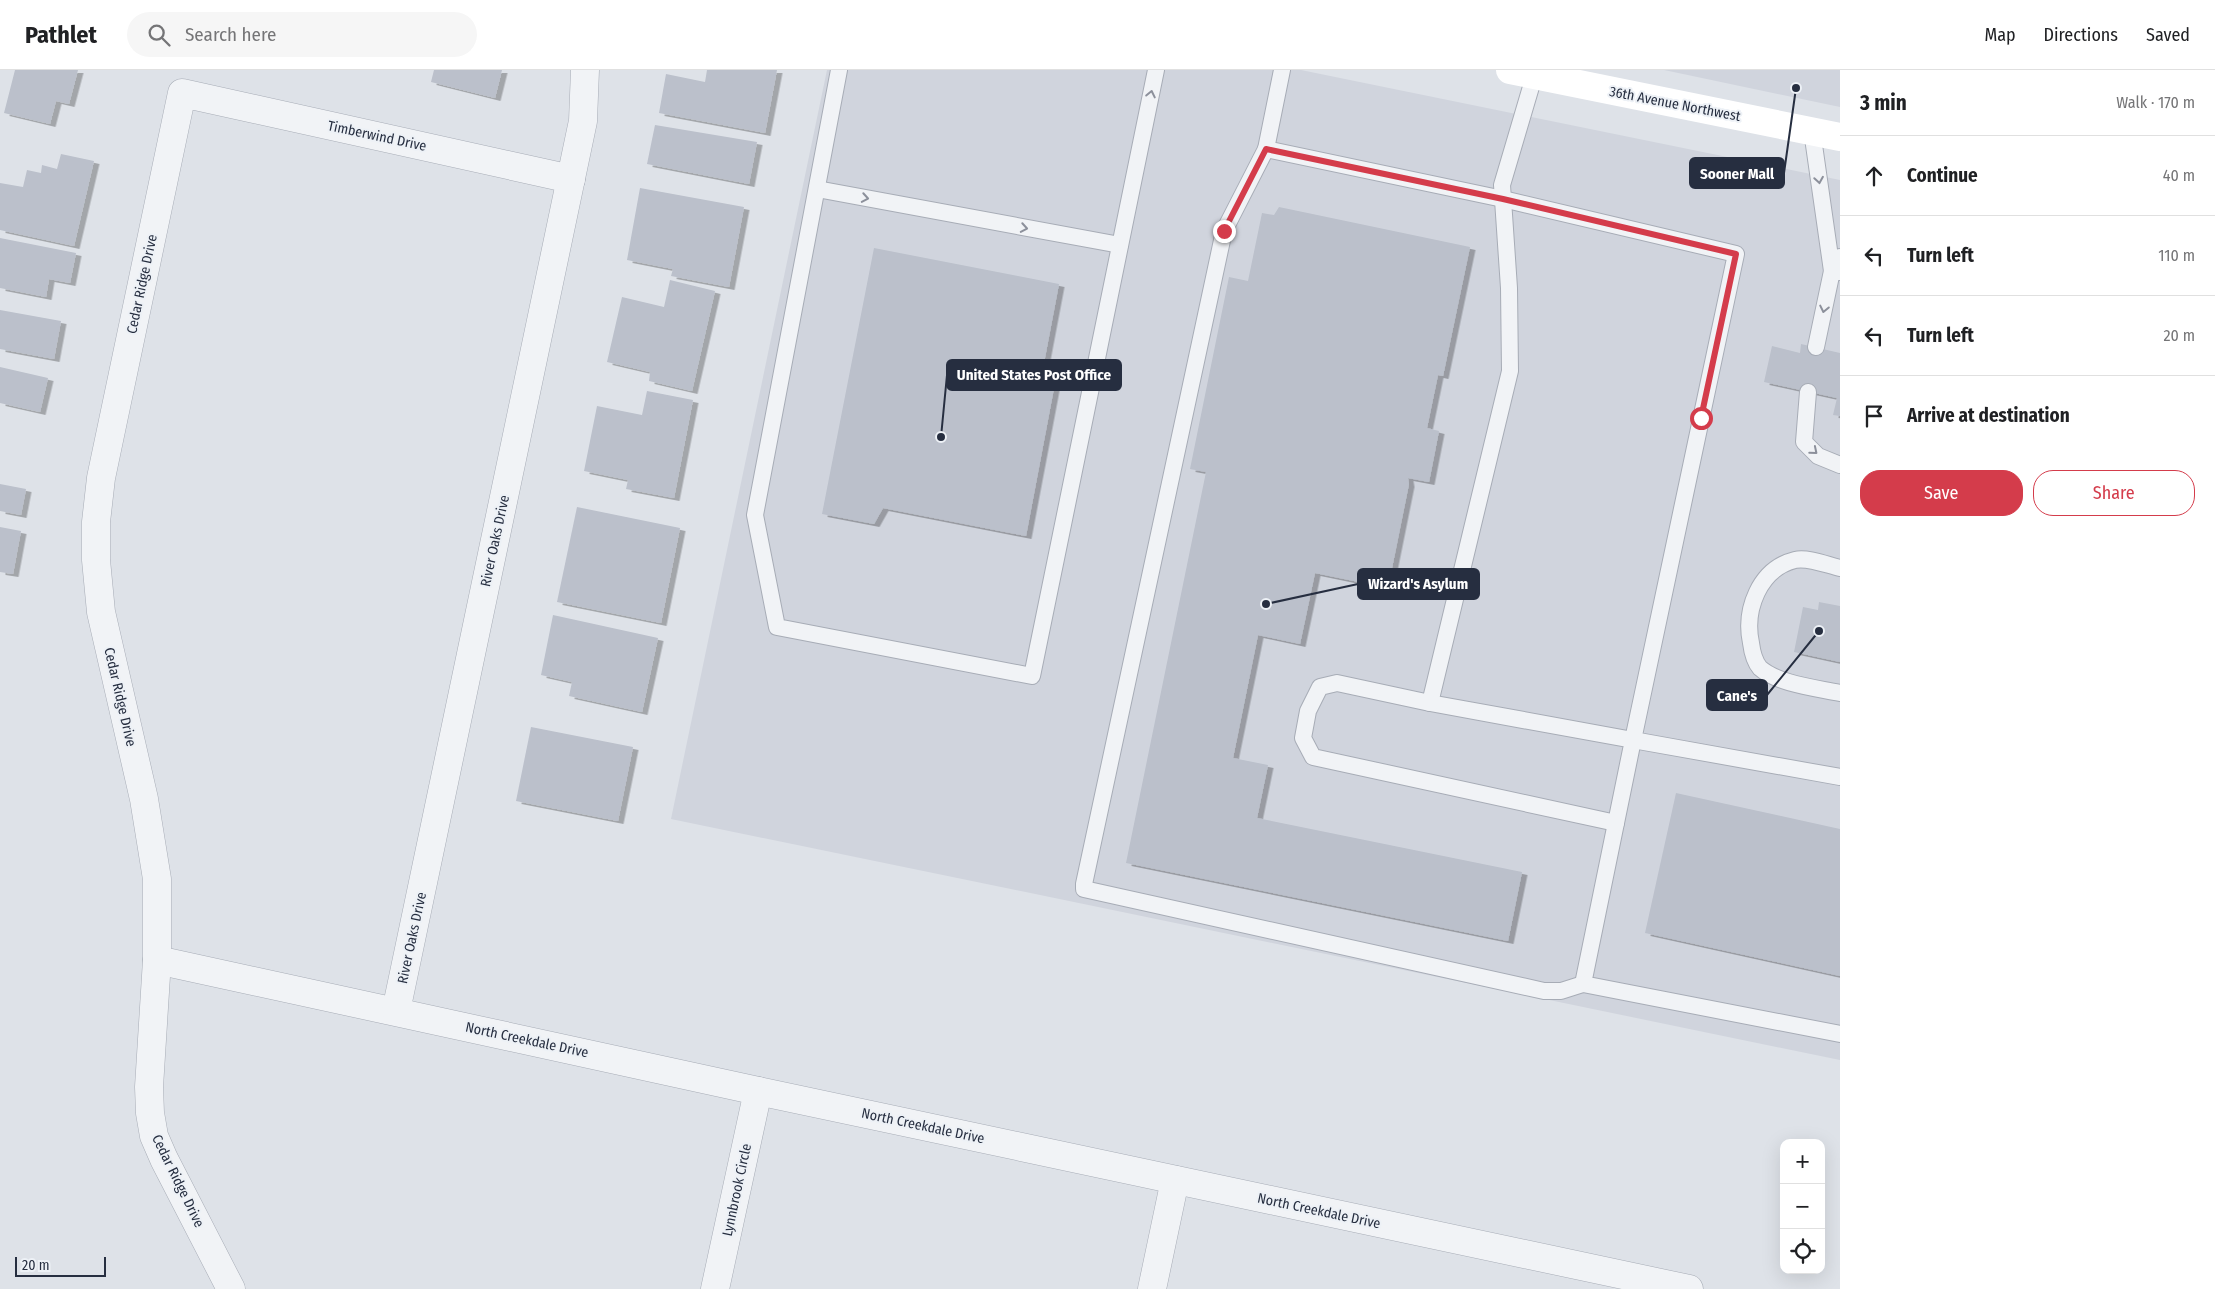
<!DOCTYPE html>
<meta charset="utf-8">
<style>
:root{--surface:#fff;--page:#f6f6f6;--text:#202124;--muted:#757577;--line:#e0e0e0;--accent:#d43c4b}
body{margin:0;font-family:"Fira Sans Condensed",sans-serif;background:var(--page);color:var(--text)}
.controls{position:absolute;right:15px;bottom:15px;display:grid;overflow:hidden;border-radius:10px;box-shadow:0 5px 20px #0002}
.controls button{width:45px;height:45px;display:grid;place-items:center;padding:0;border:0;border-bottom:1px solid var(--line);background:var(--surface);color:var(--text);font:25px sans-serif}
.scale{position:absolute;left:15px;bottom:12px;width:91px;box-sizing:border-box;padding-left:5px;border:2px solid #262e40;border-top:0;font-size:14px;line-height:18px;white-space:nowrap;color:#262e40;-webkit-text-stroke:4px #edf1f6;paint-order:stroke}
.stop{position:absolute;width:15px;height:15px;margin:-11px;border:4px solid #d43c4b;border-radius:50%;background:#fff}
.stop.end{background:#d43c4b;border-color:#fff;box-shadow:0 1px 5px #0008}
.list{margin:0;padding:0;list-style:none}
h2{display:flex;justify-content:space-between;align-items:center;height:65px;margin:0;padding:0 20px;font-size:21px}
h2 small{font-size:16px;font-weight:400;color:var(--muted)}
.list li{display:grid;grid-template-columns:32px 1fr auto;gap:15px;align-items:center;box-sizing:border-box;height:80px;padding:0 20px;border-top:1px solid var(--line)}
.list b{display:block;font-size:19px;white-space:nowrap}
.list em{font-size:16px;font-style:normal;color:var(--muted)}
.actions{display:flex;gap:10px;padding:15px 20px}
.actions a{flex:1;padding:11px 0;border:1px solid var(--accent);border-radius:20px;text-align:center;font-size:18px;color:var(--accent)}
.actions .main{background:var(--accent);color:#fff}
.icon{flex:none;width:28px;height:28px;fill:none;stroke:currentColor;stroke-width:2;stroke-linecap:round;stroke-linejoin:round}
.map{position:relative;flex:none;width:1840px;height:1219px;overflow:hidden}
header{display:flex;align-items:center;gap:30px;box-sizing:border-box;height:70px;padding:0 25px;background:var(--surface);border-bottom:1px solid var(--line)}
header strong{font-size:24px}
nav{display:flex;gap:28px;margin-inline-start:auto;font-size:18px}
.search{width:350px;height:45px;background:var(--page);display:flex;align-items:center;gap:12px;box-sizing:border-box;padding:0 18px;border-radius:28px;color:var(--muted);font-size:19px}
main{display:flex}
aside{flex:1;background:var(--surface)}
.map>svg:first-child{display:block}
.built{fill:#d0d4dd}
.building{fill:#bbc0cb;filter:url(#shadow)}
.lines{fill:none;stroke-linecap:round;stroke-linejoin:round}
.service-casing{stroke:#a7acb6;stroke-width:18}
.minor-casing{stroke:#a7acb6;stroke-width:29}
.tertiary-casing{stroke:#a7acb6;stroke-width:29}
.service{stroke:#f1f3f6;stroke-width:16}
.minor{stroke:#f1f3f6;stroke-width:28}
.tertiary{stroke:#f1f3f6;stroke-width:28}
.secondary{stroke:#fff;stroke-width:28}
.oneway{stroke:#8c909b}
.route{stroke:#d43c4b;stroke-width:6}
.labels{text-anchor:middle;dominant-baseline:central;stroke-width:4;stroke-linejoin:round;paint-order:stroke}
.street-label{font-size:14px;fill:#262e40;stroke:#edf1f6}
.leader{fill:none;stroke:#262e40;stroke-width:2}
.callout-dot{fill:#262e40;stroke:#edf1f6;stroke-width:2}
.callout{fill:#262e40;stroke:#262e40;stroke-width:2}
.callout-label{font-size:15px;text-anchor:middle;font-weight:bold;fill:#fff}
</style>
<header>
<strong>Pathlet</strong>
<div class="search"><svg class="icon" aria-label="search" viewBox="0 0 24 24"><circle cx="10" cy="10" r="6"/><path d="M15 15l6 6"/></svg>Search here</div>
<nav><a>Map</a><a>Directions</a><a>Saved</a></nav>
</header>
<main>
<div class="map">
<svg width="1840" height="1219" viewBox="0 0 1840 1219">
<defs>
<filter id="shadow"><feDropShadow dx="5.5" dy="3" stdDeviation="0" flood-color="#0004"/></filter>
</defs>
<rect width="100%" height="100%" fill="#dee2e8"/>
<!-- built -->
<g class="built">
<polygon points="827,0 1301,0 1840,110 1840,990 671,749"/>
<polygon points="1664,0 1840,0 1840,37"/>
</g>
<!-- building -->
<g class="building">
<polygon points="15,0 78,0 69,34 56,31 50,54 4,43"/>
<polygon points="434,0 502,0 495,28 431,12"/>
<polygon points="707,0 777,0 765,63 659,43 666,4 705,12"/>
<polygon points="655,55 757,72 749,114 647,94"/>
<polygon points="61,84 94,91 74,176 0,160 0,113 23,117 27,100 41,103 42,95 57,99"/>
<polygon points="640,118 744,137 729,217 671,206 673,199 627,190"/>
<polygon points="1279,137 1470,177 1443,306 1438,305 1427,358 1439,361 1429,412 1408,408 1409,414 1388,518 1315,503 1300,574 1258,565 1233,688 1268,695 1257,748 1522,802 1508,871 1126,793 1206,402 1190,399 1229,207 1248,211 1262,143 1274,145"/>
<polygon points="0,168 76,183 70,213 49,209 46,227 0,218"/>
<polygon points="874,178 1059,214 1044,293 1058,297 1026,466 883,438 874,454 822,444"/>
<polygon points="670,210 715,221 692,321 649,311 650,302 607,292 622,227 664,237"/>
<polygon points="0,240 61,251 54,289 0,279"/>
<polygon points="1801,274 1840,283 1840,346 1833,345 1837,328 1764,312 1772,276 1800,283"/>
<polygon points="0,297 48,308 40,342 0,333"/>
<polygon points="647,321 693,330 674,428 626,419 628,410 584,401 597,336 642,345"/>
<polygon points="0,414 26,419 21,445 0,441"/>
<polygon points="577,437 680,458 661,553 557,532"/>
<polygon points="0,457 21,461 13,504 0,502"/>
<polygon points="1819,532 1840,536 1840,592 1794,582 1803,537 1818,540"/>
<polygon points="553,545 658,568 642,642 569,626 572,612 541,605"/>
<polygon points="531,657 633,677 618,751 516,731"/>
<polygon points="1676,723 1840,759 1840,906 1645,863"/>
</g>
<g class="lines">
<!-- service casing -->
<g class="service-casing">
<g id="service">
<polyline points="839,0 755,445 777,557 1032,606 1156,0"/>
<polyline points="1282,0 1266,79 1503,129 1736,184 1633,670 1840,707"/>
<polyline points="1536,0 1502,115 1509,218 1510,301 1430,633 1633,670 1583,914 1840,964"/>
<polyline points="1812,61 1832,201 1840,187"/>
<polyline points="1266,79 1224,161 1084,814 1084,819 1544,921 1561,921 1583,914"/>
<polyline points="817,119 1120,175"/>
<polyline points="1816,277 1832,201 1840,202"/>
<polyline points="1808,322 1804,372 1818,386 1840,395"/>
<path d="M1840,498C1827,495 1808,487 1795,490C1759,499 1744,540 1751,573C1752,581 1754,591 1760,598C1778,614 1817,618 1840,623"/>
<polyline points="1430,633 1337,613 1320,617 1308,641 1303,668 1313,687 1616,753"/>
</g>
</g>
<!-- minor casing -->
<g class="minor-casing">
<g id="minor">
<polyline points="157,890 758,1021 1689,1219"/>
<polyline points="231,1219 164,1089 154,1066 150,1043 149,1017 157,890 157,809 144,729 101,542 96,490 96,452 101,408 182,23 571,109"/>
<polyline points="715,1219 758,1021"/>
<polyline points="1152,1219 1175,1110"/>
</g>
</g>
<!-- tertiary casing -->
<g class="tertiary-casing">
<polyline id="tertiary" points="396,941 583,51 585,0"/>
</g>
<!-- service -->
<use href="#service" class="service"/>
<!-- minor -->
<use href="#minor" class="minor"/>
<!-- tertiary -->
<use href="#tertiary" class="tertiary"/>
<!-- secondary -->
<polyline class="secondary" points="1510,0 1840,67"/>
</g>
<!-- one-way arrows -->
<defs><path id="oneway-chevron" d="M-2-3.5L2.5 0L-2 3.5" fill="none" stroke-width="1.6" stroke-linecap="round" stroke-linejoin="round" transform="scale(1.25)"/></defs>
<g class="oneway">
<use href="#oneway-chevron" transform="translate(1151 24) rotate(-78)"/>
<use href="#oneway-chevron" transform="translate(1819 110) rotate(81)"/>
<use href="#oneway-chevron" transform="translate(865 128) rotate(10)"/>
<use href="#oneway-chevron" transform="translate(1024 158) rotate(10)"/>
<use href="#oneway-chevron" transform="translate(1824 239) rotate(102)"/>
<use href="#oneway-chevron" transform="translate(1814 381) rotate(40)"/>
</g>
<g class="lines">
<!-- route -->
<polyline class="route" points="1224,161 1266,79 1503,129 1736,184 1701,348"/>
</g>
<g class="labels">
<!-- street labels -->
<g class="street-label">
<text transform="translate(1675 34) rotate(11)">36th Avenue Northwest</text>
<text transform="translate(377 66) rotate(12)">Timberwind Drive</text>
<text transform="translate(142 214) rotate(-78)">Cedar Ridge Drive</text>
<text transform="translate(495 471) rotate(-78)">River Oaks Drive</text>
<text transform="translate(120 627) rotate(77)">Cedar Ridge Drive</text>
<text transform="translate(412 868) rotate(-78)">River Oaks Drive</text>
<text transform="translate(527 970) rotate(12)">North Creekdale Drive</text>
<text transform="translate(923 1056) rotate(12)">North Creekdale Drive</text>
<text transform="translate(178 1111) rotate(64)">Cedar Ridge Drive</text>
<text transform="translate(737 1120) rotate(-78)">Lynnbrook Circle</text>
<text transform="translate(1319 1141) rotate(12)">North Creekdale Drive</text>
</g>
</g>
<!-- callouts -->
<path class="leader" d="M1796 18L1784 103M941 367L947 305M1266 534L1358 514M1819 561L1767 625"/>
<g class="callout-dot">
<circle cx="1796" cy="18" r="5"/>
<circle cx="941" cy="367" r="5"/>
<circle cx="1266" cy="534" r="5"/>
<circle cx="1819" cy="561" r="5"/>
</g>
<g class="callout">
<rect x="1690" y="88" width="94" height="30" rx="5"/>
<rect x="947" y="290" width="174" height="30" rx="5"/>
<rect x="1358" y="499" width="121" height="30" rx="5"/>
<rect x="1707" y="610" width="60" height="30" rx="5"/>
</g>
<g class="callout-label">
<text x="1737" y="109">Sooner Mall</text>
<text x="1034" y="310">United States Post Office</text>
<text x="1418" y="519">Wizard's Asylum</text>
<text x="1737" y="631">Cane's</text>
</g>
</svg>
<div class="controls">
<button>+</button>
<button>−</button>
<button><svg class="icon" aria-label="locate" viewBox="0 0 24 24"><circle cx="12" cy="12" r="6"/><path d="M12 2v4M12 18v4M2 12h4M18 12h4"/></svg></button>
</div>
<div class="scale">20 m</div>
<div class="stop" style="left:1701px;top:348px"></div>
<div class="stop end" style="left:1224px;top:161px"></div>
</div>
<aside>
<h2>3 min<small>Walk · 170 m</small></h2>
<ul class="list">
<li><svg class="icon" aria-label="ahead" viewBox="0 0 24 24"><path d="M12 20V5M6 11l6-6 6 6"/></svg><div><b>Continue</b></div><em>40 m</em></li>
<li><svg class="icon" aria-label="left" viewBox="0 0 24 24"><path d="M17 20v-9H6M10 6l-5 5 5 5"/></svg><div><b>Turn left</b></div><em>110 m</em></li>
<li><svg class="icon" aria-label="left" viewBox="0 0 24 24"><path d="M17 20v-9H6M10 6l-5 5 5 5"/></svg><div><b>Turn left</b></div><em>20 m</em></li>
<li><svg class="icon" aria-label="arrive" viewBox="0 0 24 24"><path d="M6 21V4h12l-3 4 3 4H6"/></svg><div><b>Arrive at destination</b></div></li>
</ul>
<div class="actions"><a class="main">Save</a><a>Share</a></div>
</aside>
</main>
